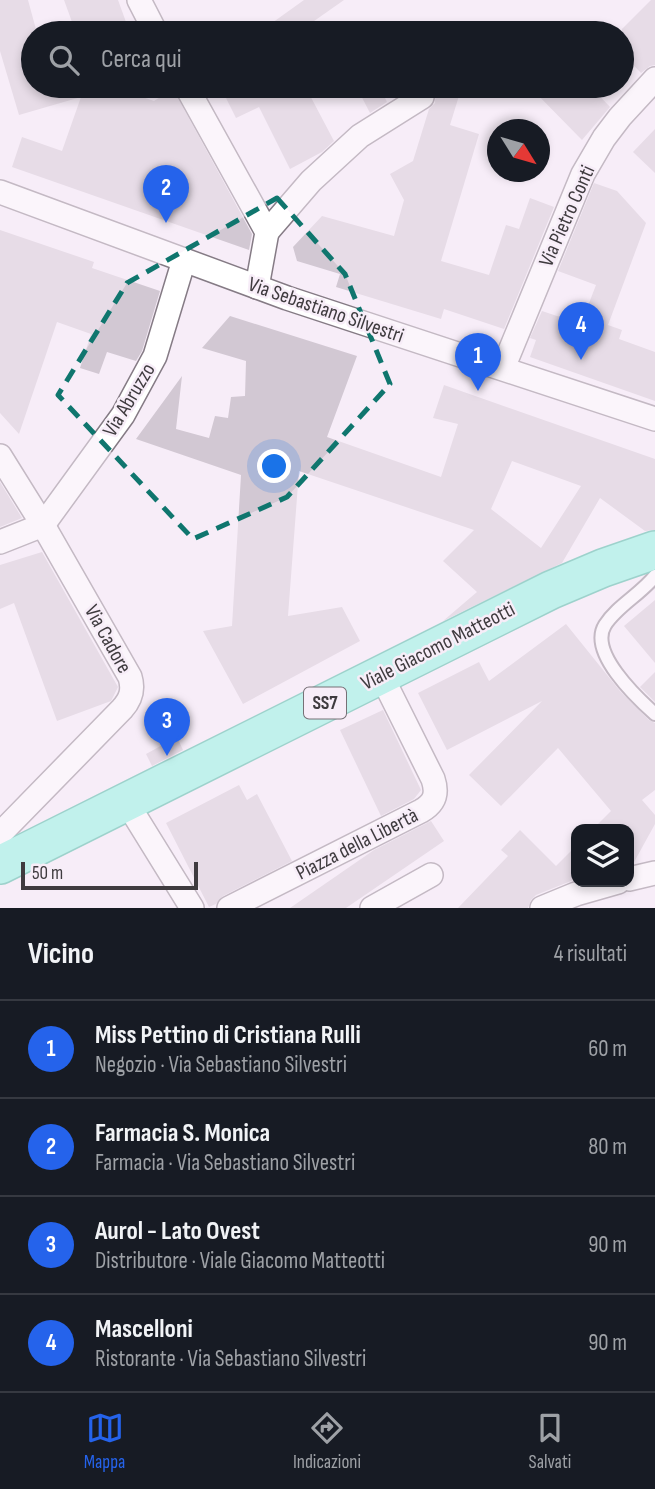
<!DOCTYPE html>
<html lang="it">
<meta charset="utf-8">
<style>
:root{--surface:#171b24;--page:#20242c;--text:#f1f3f6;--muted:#9ea1a6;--line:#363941;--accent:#2563eb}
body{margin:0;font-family:"Sofia Sans Condensed",sans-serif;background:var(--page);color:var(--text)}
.controls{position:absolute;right:21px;bottom:21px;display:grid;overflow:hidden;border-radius:14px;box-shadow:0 4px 10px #0003}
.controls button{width:63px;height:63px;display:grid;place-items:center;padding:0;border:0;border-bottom:2px solid var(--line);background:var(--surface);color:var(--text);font:35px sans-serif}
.compass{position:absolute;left:487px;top:119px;width:63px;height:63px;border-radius:50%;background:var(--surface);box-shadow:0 4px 10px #0003;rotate:127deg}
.scale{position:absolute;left:21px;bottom:18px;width:177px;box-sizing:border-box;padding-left:7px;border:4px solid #3f3b3f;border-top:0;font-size:19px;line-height:24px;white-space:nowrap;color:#3f3b3f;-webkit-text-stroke:5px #f7edf8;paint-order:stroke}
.you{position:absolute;left:275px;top:467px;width:24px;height:24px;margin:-18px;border:5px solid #fff;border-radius:50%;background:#1a73e8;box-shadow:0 0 0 10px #1a73e833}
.badge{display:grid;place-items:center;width:46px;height:46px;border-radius:50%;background:var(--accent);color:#fff;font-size:23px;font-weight:700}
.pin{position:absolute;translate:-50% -58px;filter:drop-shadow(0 2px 4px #0008)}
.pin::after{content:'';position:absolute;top:37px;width:24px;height:21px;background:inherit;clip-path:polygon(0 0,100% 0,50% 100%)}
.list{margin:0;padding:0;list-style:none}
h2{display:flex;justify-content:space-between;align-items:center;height:91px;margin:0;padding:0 28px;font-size:30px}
h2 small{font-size:23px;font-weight:400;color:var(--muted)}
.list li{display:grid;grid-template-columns:46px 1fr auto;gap:21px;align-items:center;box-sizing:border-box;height:98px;padding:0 28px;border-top:2px solid var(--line)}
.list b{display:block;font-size:26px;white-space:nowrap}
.list p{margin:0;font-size:23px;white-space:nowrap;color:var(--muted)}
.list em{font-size:23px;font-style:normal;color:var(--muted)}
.icon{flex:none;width:38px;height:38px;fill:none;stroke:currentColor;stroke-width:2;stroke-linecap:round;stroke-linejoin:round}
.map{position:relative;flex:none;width:655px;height:908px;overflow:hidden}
.search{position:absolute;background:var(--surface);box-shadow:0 4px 10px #0003;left:21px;right:21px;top:21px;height:77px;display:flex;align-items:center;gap:18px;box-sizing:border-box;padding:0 24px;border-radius:38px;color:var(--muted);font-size:26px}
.sheet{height:483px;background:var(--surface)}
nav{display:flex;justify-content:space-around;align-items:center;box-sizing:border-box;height:98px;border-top:2px solid var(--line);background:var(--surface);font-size:19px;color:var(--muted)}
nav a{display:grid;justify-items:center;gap:4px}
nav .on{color:var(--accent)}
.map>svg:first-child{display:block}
.building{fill:#d2c8d3;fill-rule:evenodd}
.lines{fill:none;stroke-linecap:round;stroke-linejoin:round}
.service-casing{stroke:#857b85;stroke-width:16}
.minor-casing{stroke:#857b85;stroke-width:26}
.primary-casing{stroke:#30b197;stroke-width:40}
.service{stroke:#fff;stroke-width:12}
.minor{stroke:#fff;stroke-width:23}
.primary{stroke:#7ef6dd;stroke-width:37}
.marked{fill:none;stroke:#0f766e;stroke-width:5;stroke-dasharray:14 9;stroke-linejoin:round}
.labels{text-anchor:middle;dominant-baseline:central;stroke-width:5;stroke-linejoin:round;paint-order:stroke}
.shield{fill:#f7edf8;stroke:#767076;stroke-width:2}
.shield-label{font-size:19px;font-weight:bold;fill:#3f3b3f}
.street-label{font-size:21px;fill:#3f3b3f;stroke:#f7edf8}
</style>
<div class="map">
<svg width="655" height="908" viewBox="0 0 655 908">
<rect width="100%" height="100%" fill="#f7edf8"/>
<!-- building -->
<g class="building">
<polygon points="0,0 28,0 37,33 33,33 33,86 110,86 154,101 173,89 252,234 249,250 12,167 22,137 62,151 81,97 19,115 0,51"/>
<polygon points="64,0 118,0 130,33 76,33"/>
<polygon points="304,0 344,0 297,33 258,33"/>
<polygon points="651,0 655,0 655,65 650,66 641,73 622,53 622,29"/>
<polygon points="220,86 305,86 334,141 322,152 290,169 259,107 236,118"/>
<polygon points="356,86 379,86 387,102 370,113"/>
<polygon points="436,86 462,86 450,125 479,134 441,261 489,275 506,225 519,229 530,198 554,207 504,329 444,309 441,319 336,287 340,274 297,261 293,247 322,216 394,236 404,200 390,174 413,161 429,109 435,103"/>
<polygon points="529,86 590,86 610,107 582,140"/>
<polygon points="655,129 655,173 633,152"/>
<polygon points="594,183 617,191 646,223 608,325 622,330 619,339 655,352 655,401 530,357 536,340 530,338 542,311 581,324 596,285 558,271"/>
<polygon points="0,230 94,262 92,268 160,291 142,351 136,361 107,352 99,374 80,368 91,334 57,322 19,434 0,413"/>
<path d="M230,316L357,356L327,437L441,477L458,424L433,418L444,385L655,459V530L645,531L600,498L562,563L443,621L477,592L443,561L474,530L299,471L288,616L342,607L360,641L243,704L203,631L232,626L241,475L136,439L182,376L176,429L209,438L215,416L228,418L231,397L245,396L246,361L202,348ZM512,461L581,486L541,548L491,509Z"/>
<polygon points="0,482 22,518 0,527"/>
<polygon points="42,552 118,687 111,701 57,721 14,603 0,609 0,565"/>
<polygon points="655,600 655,663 624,626"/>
<polygon points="566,624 620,691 649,720 655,723 655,790 642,800 655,815 655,824 633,864 629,865 629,829 593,829 611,811 558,748 501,806 469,775 542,701 447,750 418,693 479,662 489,681"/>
<polygon points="655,672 655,702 640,687"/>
<polygon points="383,710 421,790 414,799 381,816 340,730"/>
<polygon points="177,737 183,750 152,766 146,754"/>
<polygon points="239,785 247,800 257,794 292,861 223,896 216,904 209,907 166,823"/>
<polygon points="431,821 444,841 346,908 290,908 374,850"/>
<polygon points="520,830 556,866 576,846 576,879 536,895 531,900 528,908 458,908 508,856 501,850"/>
</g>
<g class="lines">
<!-- service casing -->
<g class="service-casing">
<path id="service" d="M655,576C641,594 617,606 605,625C588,652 637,698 655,714"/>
</g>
<!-- minor casing -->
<g class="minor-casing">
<g id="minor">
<polyline points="139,0 156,33"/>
<polyline points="186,86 267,232 257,287"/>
<polyline points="0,192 287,298 655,419"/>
<polyline points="267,232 311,181 360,136 422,97"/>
<polyline points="503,368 583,174 604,138 620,117 655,79"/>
<path d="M0,456L43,525L130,677C134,690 131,699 122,709L0,834"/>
<polyline points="0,542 43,525 123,415 155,356 184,260"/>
<polyline points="127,803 192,908"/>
<polyline points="629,879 655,873"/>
<path d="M229,908L421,811C435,803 438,794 433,779L381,675"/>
<polyline points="372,908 431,875"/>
<polyline points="542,908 576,894 618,882"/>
</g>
</g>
<!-- primary casing -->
<g class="primary-casing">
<polyline id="primary" points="0,865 551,590 603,568 655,550"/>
</g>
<!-- service -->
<use href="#service" class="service"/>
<!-- minor -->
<use href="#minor" class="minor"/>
<!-- primary -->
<use href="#primary" class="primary"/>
</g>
<!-- marked area -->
<path d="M0 0H655V908H0ZM277,198L345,274L390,384L287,497L193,539L58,395L127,283Z" fill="#f7edf8" fill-opacity=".55" fill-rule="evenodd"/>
<path class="marked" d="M277,198L345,274L390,384L287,497L193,539L58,395L127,283Z"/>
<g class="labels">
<!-- shield labels -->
<rect class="shield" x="304" y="687.5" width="42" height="31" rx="5"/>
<g class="shield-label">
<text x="325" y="703">SS7</text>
</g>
<!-- street labels -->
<g class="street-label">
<text transform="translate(567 216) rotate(-66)">Via Pietro Conti</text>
<text transform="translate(326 310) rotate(19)">Via Sebastiano Silvestri</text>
<text transform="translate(129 400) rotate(-59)">Via Abruzzo</text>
<text transform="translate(108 639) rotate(61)">Via Cadore</text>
<text transform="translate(438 646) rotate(-27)">Viale Giacomo Matteotti</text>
<text transform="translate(357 844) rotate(-27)">Piazza della Libertà</text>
</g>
</g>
</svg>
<div class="controls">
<button><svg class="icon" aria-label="layers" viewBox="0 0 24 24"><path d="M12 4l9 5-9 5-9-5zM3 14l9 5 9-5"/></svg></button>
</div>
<svg class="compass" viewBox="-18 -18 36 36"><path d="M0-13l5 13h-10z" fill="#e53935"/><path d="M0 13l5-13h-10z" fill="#9ea1a6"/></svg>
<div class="scale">50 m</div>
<div class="you"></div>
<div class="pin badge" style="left:478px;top:391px">1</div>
<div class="pin badge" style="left:166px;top:223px">2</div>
<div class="pin badge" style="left:167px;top:756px">3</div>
<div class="pin badge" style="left:581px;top:360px">4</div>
<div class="search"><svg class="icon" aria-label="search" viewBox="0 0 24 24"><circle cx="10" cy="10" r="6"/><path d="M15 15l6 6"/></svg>Cerca qui</div>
</div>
<section class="sheet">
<h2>Vicino<small>4 risultati</small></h2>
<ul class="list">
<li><span class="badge">1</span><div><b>Miss Pettino di Cristiana Rulli</b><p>Negozio · Via Sebastiano Silvestri</p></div><em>60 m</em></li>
<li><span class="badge">2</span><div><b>Farmacia S. Monica</b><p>Farmacia · Via Sebastiano Silvestri</p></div><em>80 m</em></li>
<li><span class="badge">3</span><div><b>Aurol - Lato Ovest</b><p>Distributore · Viale Giacomo Matteotti</p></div><em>90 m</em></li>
<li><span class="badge">4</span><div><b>Mascelloni</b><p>Ristorante · Via Sebastiano Silvestri</p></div><em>90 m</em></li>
</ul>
</section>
<nav>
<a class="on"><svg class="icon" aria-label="map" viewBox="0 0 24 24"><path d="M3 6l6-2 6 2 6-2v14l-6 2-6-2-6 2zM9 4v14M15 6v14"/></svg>Mappa</a>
<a><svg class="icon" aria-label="directions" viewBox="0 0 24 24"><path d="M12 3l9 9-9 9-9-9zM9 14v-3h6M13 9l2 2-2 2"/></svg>Indicazioni</a>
<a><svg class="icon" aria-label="saved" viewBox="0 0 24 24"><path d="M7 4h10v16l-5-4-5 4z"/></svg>Salvati</a>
</nav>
